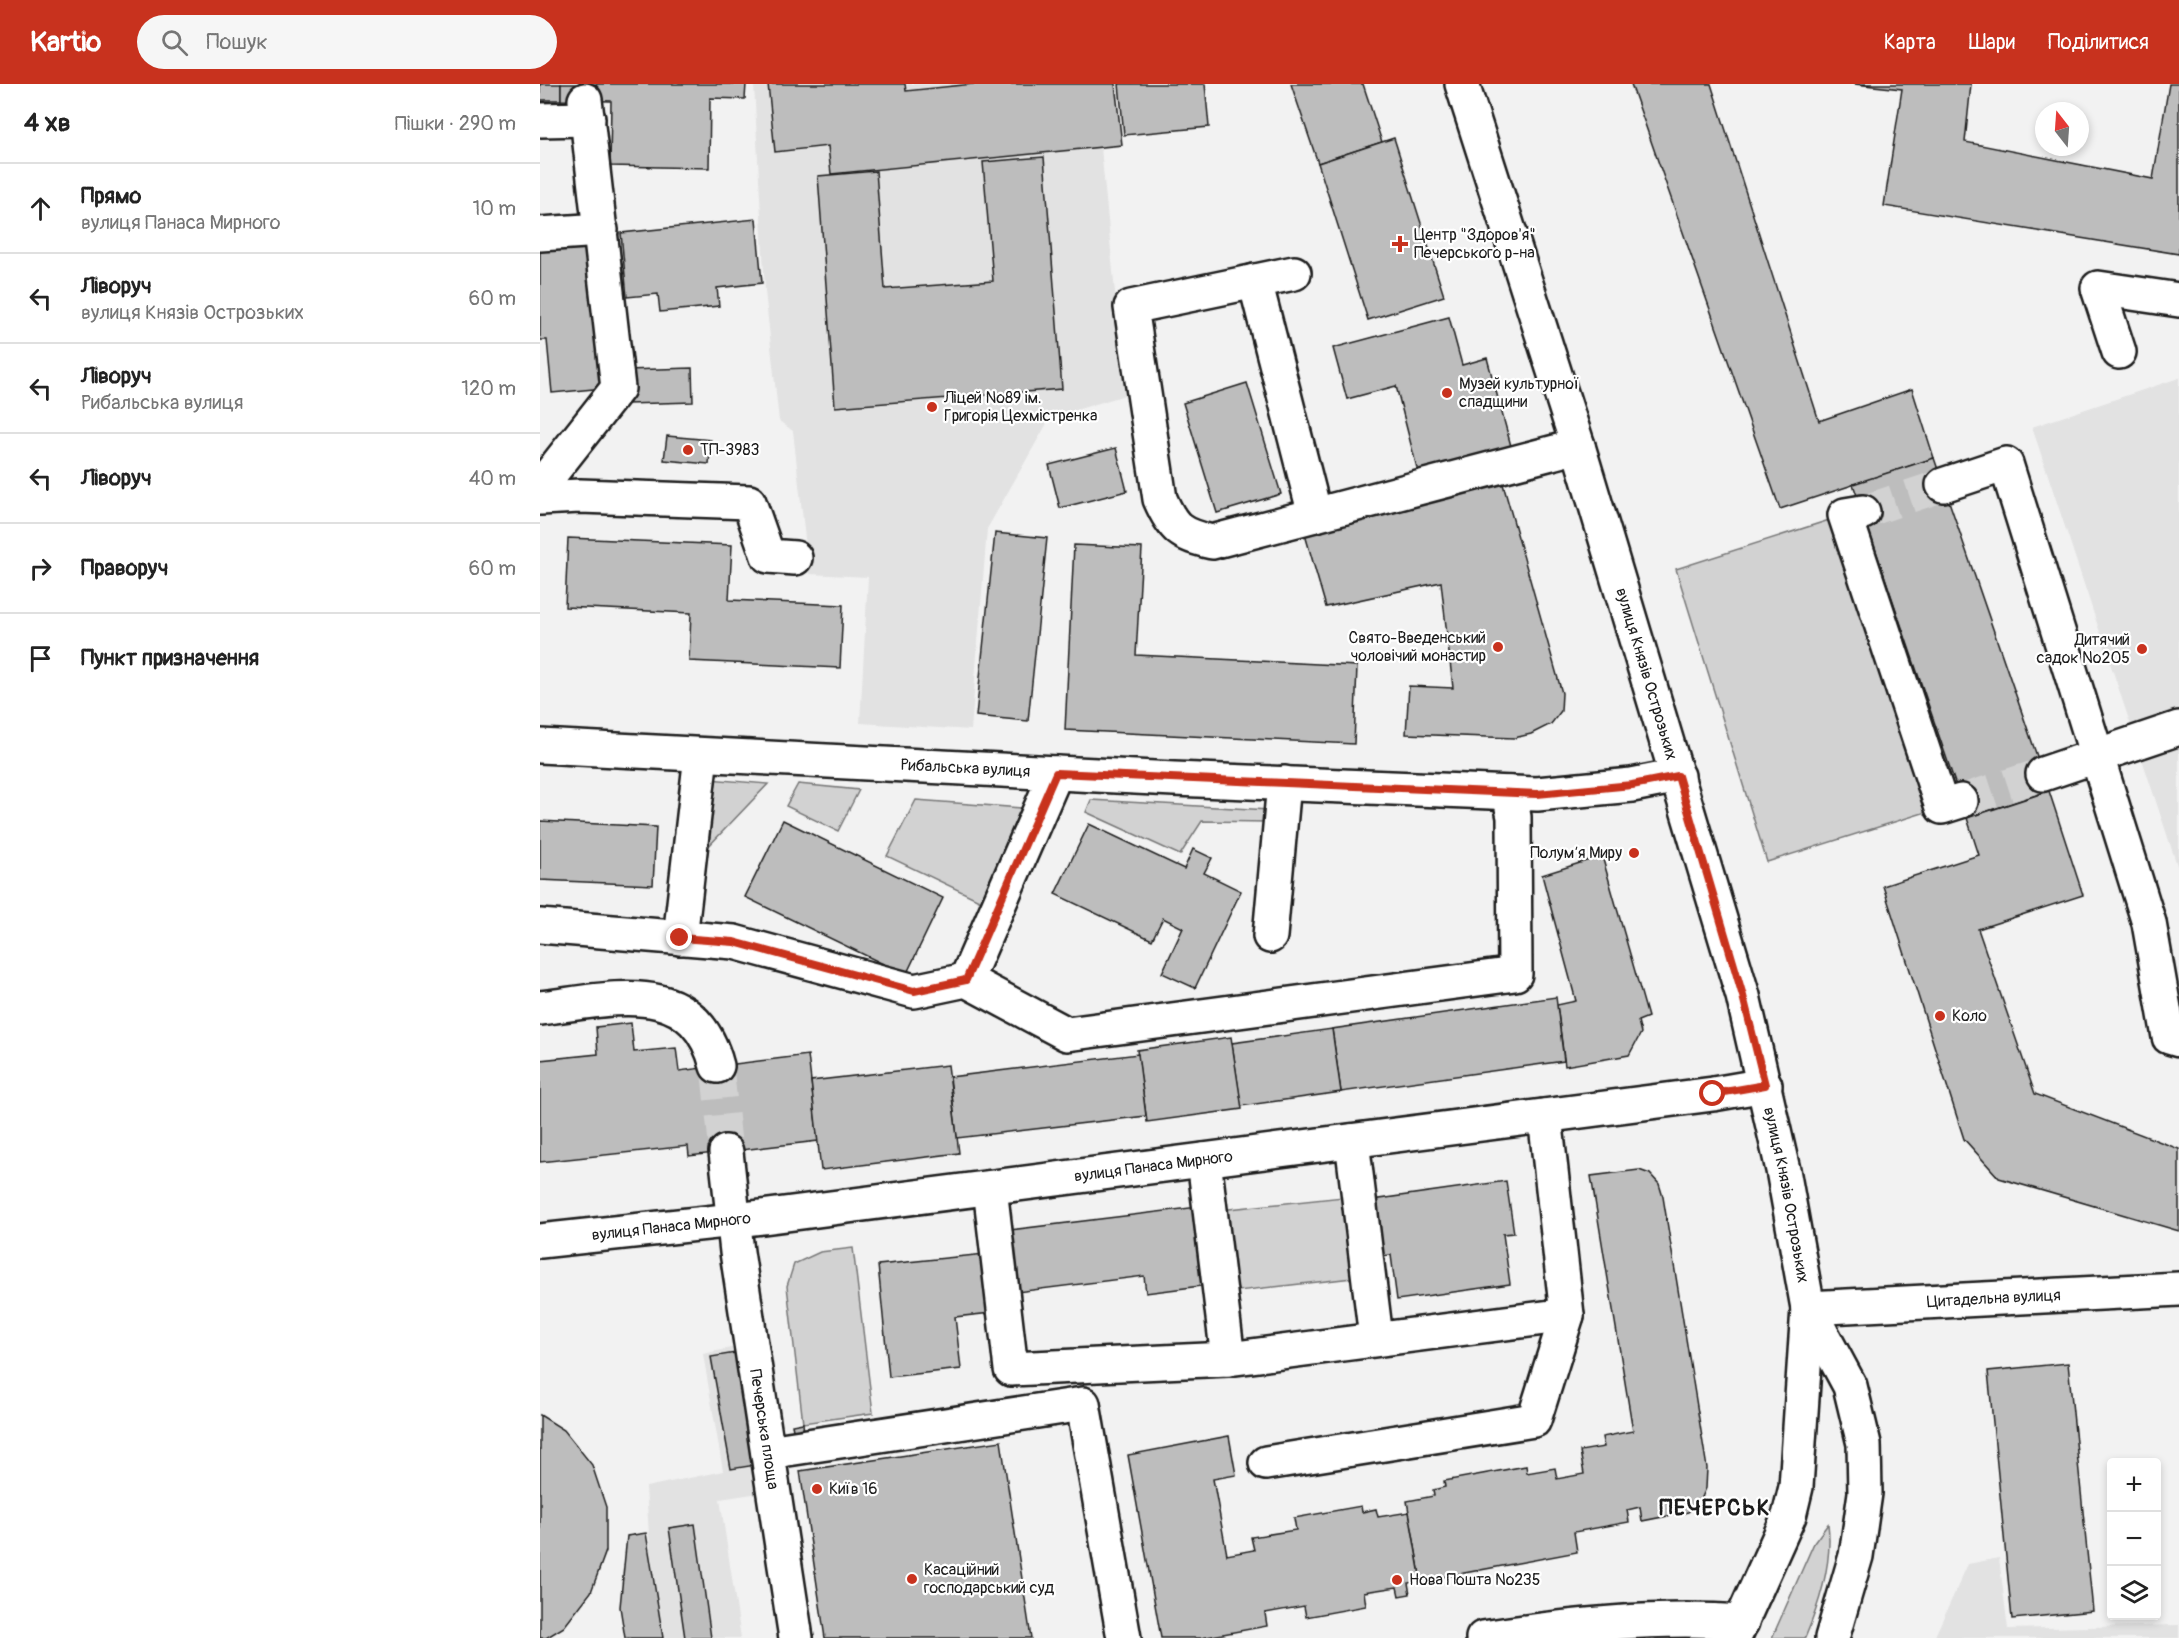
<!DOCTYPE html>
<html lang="uk">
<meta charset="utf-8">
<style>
:root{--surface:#fff;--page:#f6f6f6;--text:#222;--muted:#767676;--line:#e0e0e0;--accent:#c8321e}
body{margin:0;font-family:Pangolin,sans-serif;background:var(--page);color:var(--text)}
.controls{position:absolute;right:18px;bottom:18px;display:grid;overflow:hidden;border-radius:6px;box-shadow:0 3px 9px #0003}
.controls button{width:54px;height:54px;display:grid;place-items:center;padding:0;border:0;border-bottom:2px solid var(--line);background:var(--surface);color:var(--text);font:30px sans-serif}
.compass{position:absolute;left:1495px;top:18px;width:54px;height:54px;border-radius:50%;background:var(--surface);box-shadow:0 3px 9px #0003;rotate:343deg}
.stop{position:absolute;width:18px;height:18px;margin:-14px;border:4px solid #c8321e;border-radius:50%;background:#fff}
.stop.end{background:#c8321e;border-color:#fff;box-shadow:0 2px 6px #0008}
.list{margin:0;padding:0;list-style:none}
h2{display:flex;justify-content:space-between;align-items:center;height:78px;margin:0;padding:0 24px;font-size:26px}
h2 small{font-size:20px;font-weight:400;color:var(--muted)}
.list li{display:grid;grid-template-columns:39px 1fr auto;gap:18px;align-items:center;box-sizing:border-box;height:90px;padding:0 24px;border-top:2px solid var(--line)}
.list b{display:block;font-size:22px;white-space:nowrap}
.list p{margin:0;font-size:20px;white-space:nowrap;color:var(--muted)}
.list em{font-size:20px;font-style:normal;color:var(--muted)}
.icon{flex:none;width:33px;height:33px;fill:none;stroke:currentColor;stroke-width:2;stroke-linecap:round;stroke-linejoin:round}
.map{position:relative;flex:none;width:1639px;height:1554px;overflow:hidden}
header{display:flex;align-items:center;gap:36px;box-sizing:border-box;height:84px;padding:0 30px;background:var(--accent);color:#fff}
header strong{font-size:28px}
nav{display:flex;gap:33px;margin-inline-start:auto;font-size:21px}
.search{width:420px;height:54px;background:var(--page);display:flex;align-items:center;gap:15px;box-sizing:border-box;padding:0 21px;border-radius:33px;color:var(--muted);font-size:22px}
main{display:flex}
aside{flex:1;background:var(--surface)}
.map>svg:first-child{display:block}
.built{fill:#e2e2e2}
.green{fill:#d2d2d2;stroke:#777;stroke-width:1.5}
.building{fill:#bdbdbd;stroke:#1c1c1c;stroke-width:1.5}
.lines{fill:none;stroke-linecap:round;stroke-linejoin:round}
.minor-tunnel{stroke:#d2d2d2;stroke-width:33;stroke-dasharray:33 16;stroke-linecap:butt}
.minor-casing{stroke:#1c1c1c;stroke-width:38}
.major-casing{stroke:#1c1c1c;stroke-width:38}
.minor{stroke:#fff;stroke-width:33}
.major{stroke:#fff;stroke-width:33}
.route{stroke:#c8321e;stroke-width:8}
.poi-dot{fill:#c8321e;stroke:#fff;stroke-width:2}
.labels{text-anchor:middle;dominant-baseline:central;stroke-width:4.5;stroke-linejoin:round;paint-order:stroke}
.poi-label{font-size:16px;fill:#1c1c1c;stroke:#fff;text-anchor:start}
.street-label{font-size:16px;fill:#1c1c1c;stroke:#fff}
.district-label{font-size:22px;font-weight:bold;letter-spacing:1.5px;fill:#1c1c1c;stroke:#fff}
</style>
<header>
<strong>Kartio</strong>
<div class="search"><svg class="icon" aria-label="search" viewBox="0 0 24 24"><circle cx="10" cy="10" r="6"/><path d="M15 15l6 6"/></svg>Пошук</div>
<nav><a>Карта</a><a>Шари</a><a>Поділитися</a></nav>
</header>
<main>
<aside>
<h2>4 хв<small>Пішки · 290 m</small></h2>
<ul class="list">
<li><svg class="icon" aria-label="ahead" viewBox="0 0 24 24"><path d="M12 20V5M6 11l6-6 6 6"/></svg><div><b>Прямо</b><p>вулиця Панаса Мирного</p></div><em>10 m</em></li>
<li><svg class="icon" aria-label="left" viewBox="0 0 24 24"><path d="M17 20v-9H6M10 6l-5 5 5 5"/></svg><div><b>Ліворуч</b><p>вулиця Князів Острозьких</p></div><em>60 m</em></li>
<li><svg class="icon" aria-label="left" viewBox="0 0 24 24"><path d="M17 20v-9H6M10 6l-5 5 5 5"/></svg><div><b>Ліворуч</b><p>Рибальська вулиця</p></div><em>120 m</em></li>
<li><svg class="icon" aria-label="left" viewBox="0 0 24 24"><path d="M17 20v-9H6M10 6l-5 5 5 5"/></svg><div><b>Ліворуч</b></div><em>40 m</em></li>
<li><svg class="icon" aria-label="right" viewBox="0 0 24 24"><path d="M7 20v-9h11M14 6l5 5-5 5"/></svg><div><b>Праворуч</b></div><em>60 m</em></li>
<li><svg class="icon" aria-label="arrive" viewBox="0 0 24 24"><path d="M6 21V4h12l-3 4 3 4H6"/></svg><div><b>Пункт призначення</b></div></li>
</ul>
</aside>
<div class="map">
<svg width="1639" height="1554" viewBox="0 0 1639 1554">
<rect width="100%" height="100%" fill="#f2f2f2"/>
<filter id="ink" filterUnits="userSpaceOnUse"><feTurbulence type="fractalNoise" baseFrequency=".0167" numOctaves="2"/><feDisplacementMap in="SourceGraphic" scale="12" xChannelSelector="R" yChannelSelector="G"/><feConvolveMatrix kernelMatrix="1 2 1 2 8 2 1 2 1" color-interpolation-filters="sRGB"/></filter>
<g filter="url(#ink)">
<!-- built -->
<g class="built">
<polygon points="214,0 578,0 583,62 561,64 585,311 510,334 447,445 431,646 320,639 328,493 269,490 253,347 239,337 225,207"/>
<polygon points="1639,294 1639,787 1492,343"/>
<polygon points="200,1262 226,1408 180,1415 201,1554 103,1554 110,1468 106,1403 183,1387 163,1270"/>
<polygon points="1459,1474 1468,1545 1639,1541 1639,1554 1394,1554 1428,1480"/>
</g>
<!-- green -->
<g class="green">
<polygon points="1305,431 1402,723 1227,778 1136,485"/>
<polygon points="169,695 228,700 165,766"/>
<polygon points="258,700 319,706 298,747 246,722"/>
<polygon points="376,716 481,724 441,817 347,772"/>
<polygon points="551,716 729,726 727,738 662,737 640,771 546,728"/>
<polygon points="803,1113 812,1194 689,1208 680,1126"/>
<polygon points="313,1164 333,1329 263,1339 247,1202 254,1180 280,1168"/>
<path d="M1288,1440C1293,1478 1280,1519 1265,1554H1232L1274,1459Z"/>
</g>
<!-- building -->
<g class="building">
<rect x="0" y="0" width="21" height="16"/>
<polygon points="21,0 206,0 205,15 170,14 169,84 70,82 71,17 21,16"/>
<polygon points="228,0 365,0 366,7 433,0 575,0 582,61 291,90 288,62 235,68"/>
<polygon points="579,0 665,0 669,43 584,51"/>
<polygon points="751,0 823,0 842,58 778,79"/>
<polygon points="1091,0 1171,0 1279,337 1372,305 1394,374 1240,425"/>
<polygon points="1314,0 1431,0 1425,58 1613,95 1629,0 1639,0 1639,170 1344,122 1362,5"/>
<polygon points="854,54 904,212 828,236 778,79"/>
<polygon points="504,73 522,305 295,323 278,92 336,87 345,205 453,197 443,78"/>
<polygon points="216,135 222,199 177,204 179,222 120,228 118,210 87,213 81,149"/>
<polygon points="50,160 64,304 12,309 7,256 0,256 0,166"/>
<polygon points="909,233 922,281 947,274 971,362 878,388 856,302 807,315 793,264"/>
<polygon points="152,284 153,318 87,320 86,286"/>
<polygon points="707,299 741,410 677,429 643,319"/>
<polygon points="127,352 171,356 169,380 124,376"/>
<polygon points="576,364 587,407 520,424 509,381"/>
<polygon points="1394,374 1509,707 1427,734 1313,400"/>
<polygon points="963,400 1022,609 1021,627 1011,640 991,650 974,654 866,650 869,602 913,604 901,498 786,523 764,447"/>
<polygon points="455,449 507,454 488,637 436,632"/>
<polygon points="28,454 192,461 189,516 303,521 300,584 149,577 151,529 25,523"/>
<polygon points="534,461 602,464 596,571 817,582 814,660 525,646"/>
<polygon points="1509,707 1543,811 1438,845 1495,1010 1639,1065 1639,1147 1459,1094 1424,1055 1343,802 1439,771 1427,734"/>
<polygon points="243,736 403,814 366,891 205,813"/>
<polygon points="0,737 116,743 113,801 0,796"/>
<polygon points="549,740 644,785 653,765 672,774 664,789 701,807 655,904 622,889 643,844 623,834 612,856 515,810"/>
<polygon points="1062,772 1108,933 1098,937 1101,949 1089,971 1025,982 1017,921 1036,917 1002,791"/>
<polygon points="1016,913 1024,977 801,1008 792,945"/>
<polygon points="91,939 94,968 136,964 139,987 268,971 278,1057 149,1072 148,1062 0,1078 0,976 58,970 56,943"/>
<polygon points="792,945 801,1008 701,1022 692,959"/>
<polygon points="691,953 702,1025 607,1038 597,966"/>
<polygon points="598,970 606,1032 417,1054 410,993"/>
<polygon points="408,981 419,1069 281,1086 271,997"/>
<polygon points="1099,1086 1110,1090 1119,1100 1123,1113 1167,1384 1166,1404 1160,1418 1148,1428 1102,1437 1100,1423 1087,1426 1089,1438 1034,1448 1037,1468 881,1497 867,1417 894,1412 893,1406 905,1403 904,1397 986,1382 987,1389 1015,1384 1017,1395 1044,1390 1040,1367 1064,1363 1062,1353 1093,1347 1051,1092"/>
<polygon points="966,1097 974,1149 963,1150 970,1200 857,1216 851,1171 840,1172 832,1116"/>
<polygon points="658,1123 668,1201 606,1209 604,1192 477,1208 470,1146"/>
<polygon points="445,1170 451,1229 415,1233 421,1285 349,1293 338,1181"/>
<polygon points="195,1269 216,1381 191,1385 171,1273"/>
<polygon points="1528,1279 1553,1527 1472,1535 1448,1287"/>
<polygon points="0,1331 24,1346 52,1381 66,1423 66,1467 51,1508 24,1543 6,1554 0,1554"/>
<polygon points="263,1339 264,1350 254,1351 252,1341"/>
<polygon points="689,1352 696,1391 673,1395 687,1471 714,1466 711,1453 756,1446 754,1434 821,1422 822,1428 836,1425 838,1433 869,1428 881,1497 868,1499 870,1510 859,1512 857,1503 824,1508 826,1522 766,1533 764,1522 725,1529 727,1542 661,1554 621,1554 588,1371"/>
<polygon points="461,1357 491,1554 285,1554 260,1387"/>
<polygon points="155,1440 171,1554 145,1554 129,1444"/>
<polygon points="106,1449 123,1554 85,1554 80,1523 87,1452"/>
</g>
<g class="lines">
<!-- minor-tunnel -->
<g class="minor-tunnel">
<polyline points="1323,428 1403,401"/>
<polyline points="1421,717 1503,690"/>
<polyline points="177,982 186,1068"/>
</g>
<!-- minor casing -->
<g class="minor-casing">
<g id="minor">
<polyline points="0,36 48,35"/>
<polyline points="0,150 61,146"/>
<path d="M754,189L591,223L620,415C633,445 641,451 672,458L1038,362"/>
<polyline points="715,197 775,431"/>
<polyline points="1579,268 1558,204 1639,216"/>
<polyline points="1403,401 1466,380 1609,839 1629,953 1639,956"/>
<polyline points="0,403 78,304 45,16"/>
<polyline points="0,414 40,412 209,418 228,472 255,474"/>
<polyline points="1323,428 1305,431 1402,723 1421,717"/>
<path id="s1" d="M0,662L634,695L997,710L1092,701L1138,692"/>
<polyline points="1503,690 1639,644"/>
<polyline points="0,842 194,858 374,907 426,896 527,950 975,890 974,733 969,709"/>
<polyline points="730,852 744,699"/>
<polyline points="140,854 161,671"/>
<polyline points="426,896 516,689"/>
<path d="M0,924C71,916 153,890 177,982"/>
<polyline points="812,1057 836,1254"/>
<path id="s2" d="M186,1068L197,1168L256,1554"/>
<polyline points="664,1076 688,1275"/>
<polyline points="450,1104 471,1285 688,1275 1027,1231"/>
<path id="s3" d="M0,1157L222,1133L1173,1010L1225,1001"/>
<path id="s4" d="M1268,1224L1639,1205"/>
<polyline points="228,1368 543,1320 584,1554"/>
<polyline points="726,1379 994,1336 1027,1231 1005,1032"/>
<path d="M943,1554C1029,1541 1115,1532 1202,1538"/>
</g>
</g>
<!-- major casing -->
<g class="major-casing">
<g id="major">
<path id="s5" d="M922,0L1038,362L1203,912L1243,1086L1268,1224L1256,1403L1249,1432L1194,1554"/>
<polyline points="1268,1224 1310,1302 1324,1360 1325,1409 1316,1472 1292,1554"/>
</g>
</g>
<!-- minor -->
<use href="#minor" class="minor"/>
<!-- major -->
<use href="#major" class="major"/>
</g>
</g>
<g class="lines" filter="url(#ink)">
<!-- route -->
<polyline class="route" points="140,854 194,858 374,907 426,896 516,689 997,710 1092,701 1138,692 1203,912 1225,1001 1173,1010"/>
</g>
<!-- markers -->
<g class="poi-dot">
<path d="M857 151h6v6h6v6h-6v6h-6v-6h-6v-6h6z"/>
<circle cx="907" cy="309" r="6"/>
<circle cx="392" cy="323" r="6"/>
<circle cx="148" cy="366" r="6"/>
<circle cx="958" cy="563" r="6"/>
<circle cx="1602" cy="565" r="6"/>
<circle cx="1094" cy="769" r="6"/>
<circle cx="1400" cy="932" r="6"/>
<circle cx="277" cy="1405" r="6"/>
<circle cx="372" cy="1495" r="6"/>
<circle cx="857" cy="1496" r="6"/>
</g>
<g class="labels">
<!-- poi labels -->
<g class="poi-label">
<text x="874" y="151">Центр "Здоров'я"<tspan x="874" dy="18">Печерського р-на</tspan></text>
<text x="919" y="300">Музей культурної<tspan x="919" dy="18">спадщини</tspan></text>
<text x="404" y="314">Ліцей №89 ім.<tspan x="404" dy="18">Григорія Цехмістренка</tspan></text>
<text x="160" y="366">ТП-3983</text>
<text x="946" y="554" text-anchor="end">Свято-Введенський<tspan x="946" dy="18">чоловічий монастир</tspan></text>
<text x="1590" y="556" text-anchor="end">Дитячий<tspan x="1590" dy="18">садок №205</tspan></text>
<text x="1082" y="769" text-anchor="end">Полумʼя Миру</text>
<text x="1412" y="932">Коло</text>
<text x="289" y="1405">Київ 16</text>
<text x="384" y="1486">Касаційний<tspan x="384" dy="18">господарський суд</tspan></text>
<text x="869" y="1496">Нова Пошта №235</text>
</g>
<!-- street labels -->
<g class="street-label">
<text stroke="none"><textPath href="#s5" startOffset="618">вулиця Князів Острозьких</textPath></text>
<text stroke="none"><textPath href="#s1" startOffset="426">Рибальська вулиця</textPath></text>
<text stroke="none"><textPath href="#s3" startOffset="618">вулиця Панаса Мирного</textPath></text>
<text stroke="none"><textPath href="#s5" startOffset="1158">вулиця Князів Острозьких</textPath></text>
<text stroke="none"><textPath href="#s3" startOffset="132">вулиця Панаса Мирного</textPath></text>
<text stroke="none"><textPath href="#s4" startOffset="186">Цитадельна вулиця</textPath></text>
<text stroke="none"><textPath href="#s2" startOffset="280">Печерська площа</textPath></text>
</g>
<!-- district labels -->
<g class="district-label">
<text x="1175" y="1424">ПЕЧЕРСЬК</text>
</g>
</g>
</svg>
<div class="controls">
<button>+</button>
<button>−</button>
<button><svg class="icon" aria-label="layers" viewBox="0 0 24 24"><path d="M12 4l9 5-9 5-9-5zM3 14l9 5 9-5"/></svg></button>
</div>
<svg class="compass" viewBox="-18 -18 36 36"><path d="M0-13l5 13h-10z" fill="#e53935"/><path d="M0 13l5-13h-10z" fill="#767676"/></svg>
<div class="stop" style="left:1173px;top:1010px"></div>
<div class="stop end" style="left:140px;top:854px"></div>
</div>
</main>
